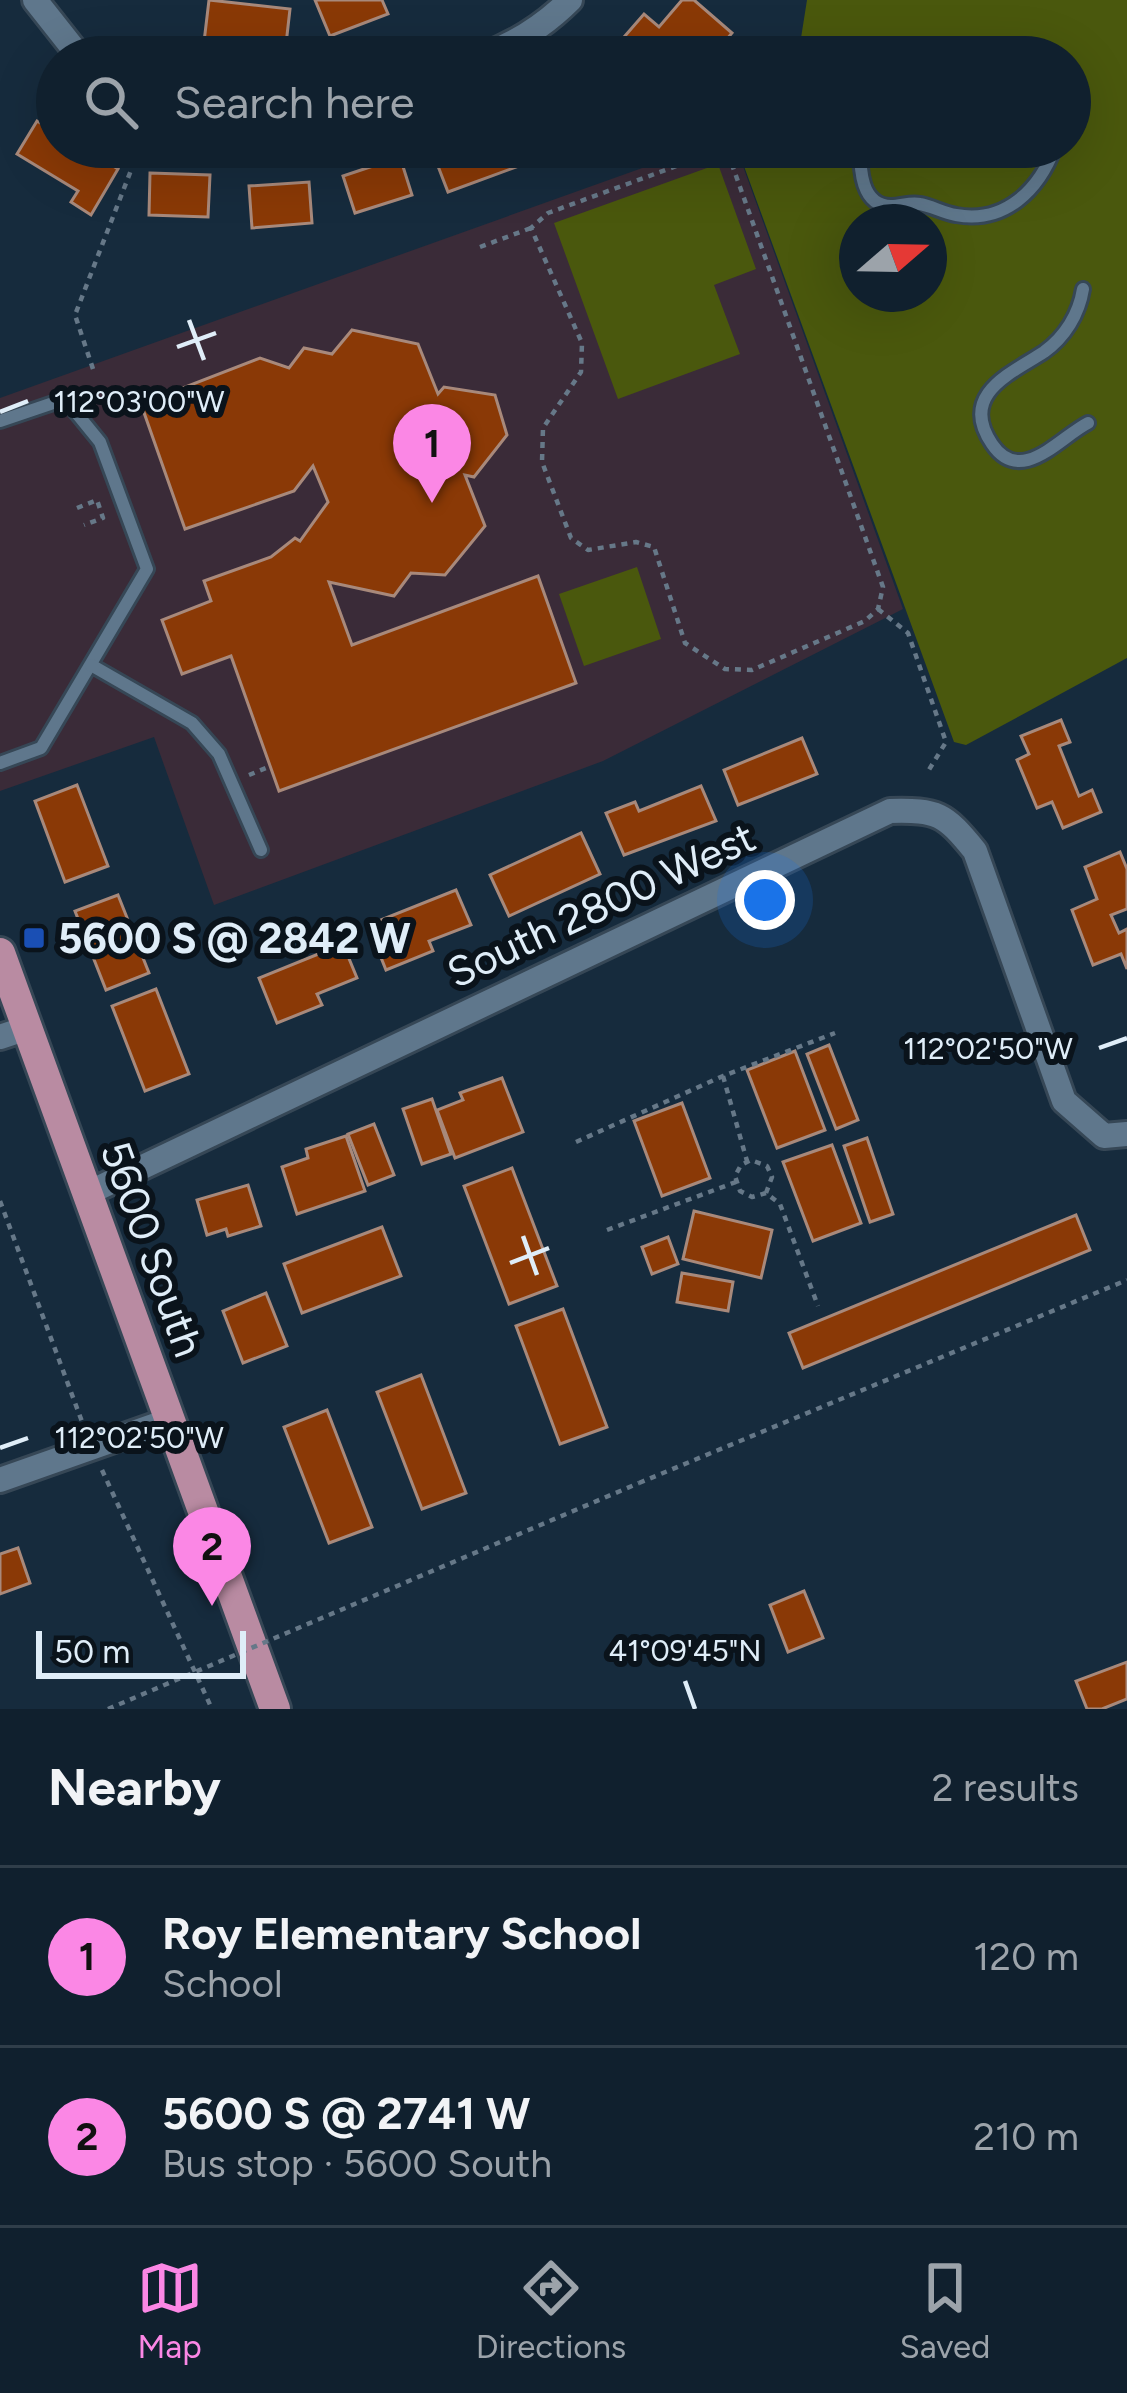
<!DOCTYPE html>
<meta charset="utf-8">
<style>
:root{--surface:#10202e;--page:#192836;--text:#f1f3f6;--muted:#9ca3aa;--line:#303e4a;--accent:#fb87e5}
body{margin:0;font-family:Figtree,sans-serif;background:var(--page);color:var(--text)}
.compass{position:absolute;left:839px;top:204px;width:108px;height:108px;border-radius:50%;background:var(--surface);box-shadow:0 12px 48px #0002;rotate:70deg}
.scale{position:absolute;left:36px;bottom:30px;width:210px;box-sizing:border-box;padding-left:12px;border:6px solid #dfedf8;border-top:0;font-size:33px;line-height:42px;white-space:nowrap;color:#dfedf8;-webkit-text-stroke:9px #0a131b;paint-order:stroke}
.you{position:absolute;left:765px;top:900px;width:42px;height:42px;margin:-30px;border:9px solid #fff;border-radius:50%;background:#1a73e8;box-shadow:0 0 0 18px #1a73e833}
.badge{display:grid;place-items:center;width:78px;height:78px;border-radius:50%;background:var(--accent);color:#111;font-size:39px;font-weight:700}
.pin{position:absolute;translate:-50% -99px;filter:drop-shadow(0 3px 6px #0008)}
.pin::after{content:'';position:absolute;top:63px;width:42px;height:36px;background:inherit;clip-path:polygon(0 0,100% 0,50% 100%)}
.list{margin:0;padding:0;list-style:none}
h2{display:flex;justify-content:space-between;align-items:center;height:156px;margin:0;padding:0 48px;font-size:51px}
h2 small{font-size:39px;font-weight:400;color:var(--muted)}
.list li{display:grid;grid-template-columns:78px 1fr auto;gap:36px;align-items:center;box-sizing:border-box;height:180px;padding:0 48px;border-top:3px solid var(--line)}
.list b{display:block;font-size:45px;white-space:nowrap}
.list p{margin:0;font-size:39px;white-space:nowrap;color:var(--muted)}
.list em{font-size:39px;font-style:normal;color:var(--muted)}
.icon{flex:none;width:66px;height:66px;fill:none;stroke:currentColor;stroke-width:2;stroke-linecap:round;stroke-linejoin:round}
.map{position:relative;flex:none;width:1127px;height:1709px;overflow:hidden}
.search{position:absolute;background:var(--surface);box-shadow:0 12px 48px #0002;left:36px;right:36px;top:36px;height:132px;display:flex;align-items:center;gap:30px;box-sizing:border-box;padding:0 42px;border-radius:66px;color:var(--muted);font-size:45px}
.sheet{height:516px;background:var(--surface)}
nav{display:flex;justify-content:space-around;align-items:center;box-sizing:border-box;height:168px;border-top:3px solid var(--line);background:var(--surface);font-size:33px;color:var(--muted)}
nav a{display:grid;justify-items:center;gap:6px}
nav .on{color:var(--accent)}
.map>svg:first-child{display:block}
.education{fill:#3a2b38}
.green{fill:#4a580d;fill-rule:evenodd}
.building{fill:#8a3906;stroke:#a8897b;stroke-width:3}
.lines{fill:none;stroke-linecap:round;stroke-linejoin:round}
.service-casing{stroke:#364756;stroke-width:18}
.minor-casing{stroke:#364756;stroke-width:30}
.primary-casing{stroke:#364756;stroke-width:36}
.path{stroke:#667888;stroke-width:4.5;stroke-dasharray:6 6;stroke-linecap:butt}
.service{stroke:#5f778c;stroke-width:12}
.minor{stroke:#5f778c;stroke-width:24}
.primary{stroke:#b98ba2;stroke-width:30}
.path-bridge{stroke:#667888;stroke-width:4.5;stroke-dasharray:6 6;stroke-linecap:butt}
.ticks{fill:none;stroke:#dfedf8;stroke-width:4.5}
.transit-dot{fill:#1a4fb4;stroke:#0a131b;stroke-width:4.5}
.labels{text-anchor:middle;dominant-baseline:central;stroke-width:12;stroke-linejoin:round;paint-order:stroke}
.street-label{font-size:42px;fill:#dfedf8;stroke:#0a131b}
.poi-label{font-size:42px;font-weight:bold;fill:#dfedf8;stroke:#0a131b;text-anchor:start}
.ticks-label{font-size:30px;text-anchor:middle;fill:#dfedf8;stroke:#0a131b;stroke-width:12;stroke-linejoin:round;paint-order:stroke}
</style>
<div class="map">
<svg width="1127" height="1709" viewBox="0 0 1127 1709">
<rect width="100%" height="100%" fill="#162b3d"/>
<!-- education -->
<polygon class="education" points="701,147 736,147 903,609 603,761 214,905 154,737 0,791 0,398"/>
<!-- green -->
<g class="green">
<path d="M807,0H1127V658L966,745L954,742L737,147H1070V57H798ZM857,222H929V294H857Z"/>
<polygon points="718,164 756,269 714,285 740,354 618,399 554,223"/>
<polygon points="637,567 661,639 584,666 559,594"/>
</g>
<!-- building -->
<g class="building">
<polygon points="209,0 290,9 285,53 204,42"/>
<polygon points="315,0 382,0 388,14 330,36"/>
<polygon points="682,0 694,0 732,33 712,57 632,57 618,44 644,14 659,27"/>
<polygon points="37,121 57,133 57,147 81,147 118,169 91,215 71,202 78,191 17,154"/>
<polygon points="534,147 538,159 448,192 431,148"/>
<polygon points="400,157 412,195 355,213 343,176"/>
<polygon points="150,173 210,175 208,217 149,215"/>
<polygon points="309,182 312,223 252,228 249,186"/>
<polygon points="352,330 418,344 438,394 444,387 495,395 507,435 474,477 465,475 485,526 445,575 411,573 394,596 329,582 352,645 538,576 576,683 279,791 231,656 182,674 162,620 211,601 204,581 271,557 295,538 300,541 328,502 313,466 294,491 185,529 141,404 260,358 289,368 304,348 332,354"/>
<polygon points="1061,720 1070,742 1059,746 1079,796 1092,790 1101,812 1063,828 1052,802 1037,808 1017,760 1029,754 1021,736"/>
<polygon points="802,738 817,774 738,805 724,770"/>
<polygon points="77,785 108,866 65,882 35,801"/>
<polygon points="701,786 716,821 624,855 606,813 635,802 639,811"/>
<polygon points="581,833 600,874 509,916 490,875"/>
<polygon points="1120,852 1127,869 1127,909 1111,915 1119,933 1127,929 1127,969 1121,954 1093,965 1072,910 1097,899 1085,867"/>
<polygon points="456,890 471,925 429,941 433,951 386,970 368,925"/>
<polygon points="118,895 149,973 106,990 75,911"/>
<polygon points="343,944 357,978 317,994 322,1005 277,1023 259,978"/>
<polygon points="156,989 189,1074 145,1091 112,1006"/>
<polygon points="829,1045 858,1120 836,1129 807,1054"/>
<polygon points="795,1051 825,1130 777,1148 747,1070"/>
<polygon points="502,1078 523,1132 455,1158 437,1110 463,1100 460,1093"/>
<polygon points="432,1099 451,1154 422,1164 403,1109"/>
<polygon points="682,1103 710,1178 662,1196 634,1121"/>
<polygon points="374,1124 394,1175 368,1185 348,1134"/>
<polygon points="346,1136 365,1191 297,1214 282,1167 308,1158 306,1149"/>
<polygon points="867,1138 893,1214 870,1222 844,1146"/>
<polygon points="832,1145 861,1223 813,1241 783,1162"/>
<polygon points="512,1168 557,1286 509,1304 464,1186"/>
<polygon points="248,1185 261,1226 228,1236 226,1229 207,1235 197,1200"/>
<polygon points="694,1211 772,1230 761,1278 683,1259"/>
<polygon points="1076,1215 1090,1250 803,1368 789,1333"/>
<polygon points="382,1227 401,1276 302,1313 284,1264"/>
<polygon points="668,1237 678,1264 652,1274 642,1247"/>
<polygon points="682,1273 733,1282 728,1311 677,1302"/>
<polygon points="266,1293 287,1346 243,1363 223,1311"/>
<polygon points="563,1309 607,1427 560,1444 516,1326"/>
<polygon points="421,1375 466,1493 422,1509 377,1392"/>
<polygon points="327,1410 372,1527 329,1543 284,1427"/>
<polygon points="18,1548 30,1583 0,1594 0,1554"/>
<polygon points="804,1591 823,1638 788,1652 770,1605"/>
<polygon points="1127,1662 1127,1699 1102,1709 1087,1709 1076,1681"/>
</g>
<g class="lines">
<!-- service casing -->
<g class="service-casing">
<g id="service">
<path d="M860,147C860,169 861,206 891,206C901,206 910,202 920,204C932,206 943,213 956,215C1005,224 1039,190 1055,147"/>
<path d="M1083,289C1079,314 1065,337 1044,352C1012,373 958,394 992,444C1021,487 1060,437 1088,423"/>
<polyline points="0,421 65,399 100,442 147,569 41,748 0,763"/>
<polyline points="91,665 192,723 219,754 261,850"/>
</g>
</g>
<!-- minor casing -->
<g class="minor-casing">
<g id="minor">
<polyline points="35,0 80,57"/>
<path d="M480,57C513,45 545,25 570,0"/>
<polyline points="0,1037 27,1028"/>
<path d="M86,1194L890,811C938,810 944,813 975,851L1064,1101L1104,1136L1127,1134"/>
<polyline points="0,1480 170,1420"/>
</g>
</g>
<!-- primary casing -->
<g class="primary-casing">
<polyline id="primary" points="0,953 275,1709"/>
</g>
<!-- path -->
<g class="path">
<polygon points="712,153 730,159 883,587 878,609 865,621 752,670 725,669 685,643 654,547 636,542 588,550 571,538 542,462 543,428 581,372 582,343 531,228 548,213"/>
<polyline points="480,247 531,228"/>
<polyline points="93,369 75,315 140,147"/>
<polyline points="77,508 97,500 103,518 84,525"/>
<polyline points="878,609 908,633 946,742 927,773"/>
<polyline points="249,775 266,768"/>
<polyline points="723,1076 747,1161"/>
<polyline points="576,1142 723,1076 835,1033"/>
<polyline points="766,1193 772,1177 767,1166 751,1160 741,1165 735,1176 740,1191 752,1197 766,1193 780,1204 818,1306"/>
<polyline points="0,1201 84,1427"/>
<polyline points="607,1230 736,1182"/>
<polyline points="102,1470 212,1709"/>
<polyline points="639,1483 1127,1280"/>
</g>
<!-- service -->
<use href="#service" class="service"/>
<!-- minor -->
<use href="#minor" class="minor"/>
<!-- primary -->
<use href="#primary" class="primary"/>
<!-- path-bridge -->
<polyline class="path-bridge" points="108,1709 639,1483"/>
</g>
<!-- ticks -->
<path class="ticks" d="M189,320L204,360M177,347L216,333M0,412L28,401M1099,1048L1127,1038M523,1236L537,1275M510,1263L549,1248M0,1448L28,1438M685,1681L695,1709"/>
<!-- markers -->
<rect class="transit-dot" x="22" y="926" width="24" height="24" rx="6"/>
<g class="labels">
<!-- street labels -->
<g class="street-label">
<text transform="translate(601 905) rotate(-25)">South 2800 West</text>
<text transform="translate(152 1249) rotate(70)">5600 South</text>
</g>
<!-- poi labels -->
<g class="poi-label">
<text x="58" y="938">5600 S @ 2842 W</text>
</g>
</g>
<g class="ticks-label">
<text x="139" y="412">112°03'00"W</text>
<text x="988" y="1059">112°02'50"W</text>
<text x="139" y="1448">112°02'50"W</text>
<text x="685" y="1661">41°09'45"N</text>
</g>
</svg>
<svg class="compass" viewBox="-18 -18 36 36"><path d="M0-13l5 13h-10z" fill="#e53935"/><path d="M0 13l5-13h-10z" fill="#9ca3aa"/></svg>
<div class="scale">50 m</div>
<div class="you"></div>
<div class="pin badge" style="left:432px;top:503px">1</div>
<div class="pin badge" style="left:212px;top:1606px">2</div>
<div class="search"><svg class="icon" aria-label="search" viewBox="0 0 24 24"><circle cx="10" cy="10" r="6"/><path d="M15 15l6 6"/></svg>Search here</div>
</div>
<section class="sheet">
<h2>Nearby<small>2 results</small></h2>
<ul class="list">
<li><span class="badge">1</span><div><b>Roy Elementary School</b><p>School</p></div><em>120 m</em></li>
<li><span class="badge">2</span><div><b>5600 S @ 2741 W</b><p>Bus stop · 5600 South</p></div><em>210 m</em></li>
</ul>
</section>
<nav>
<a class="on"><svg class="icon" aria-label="map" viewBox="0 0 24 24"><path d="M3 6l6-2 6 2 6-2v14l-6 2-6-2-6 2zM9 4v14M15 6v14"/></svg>Map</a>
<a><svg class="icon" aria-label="directions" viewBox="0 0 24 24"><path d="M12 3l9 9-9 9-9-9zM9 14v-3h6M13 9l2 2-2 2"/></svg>Directions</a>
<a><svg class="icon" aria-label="saved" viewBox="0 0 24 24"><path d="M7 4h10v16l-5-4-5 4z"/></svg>Saved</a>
</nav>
